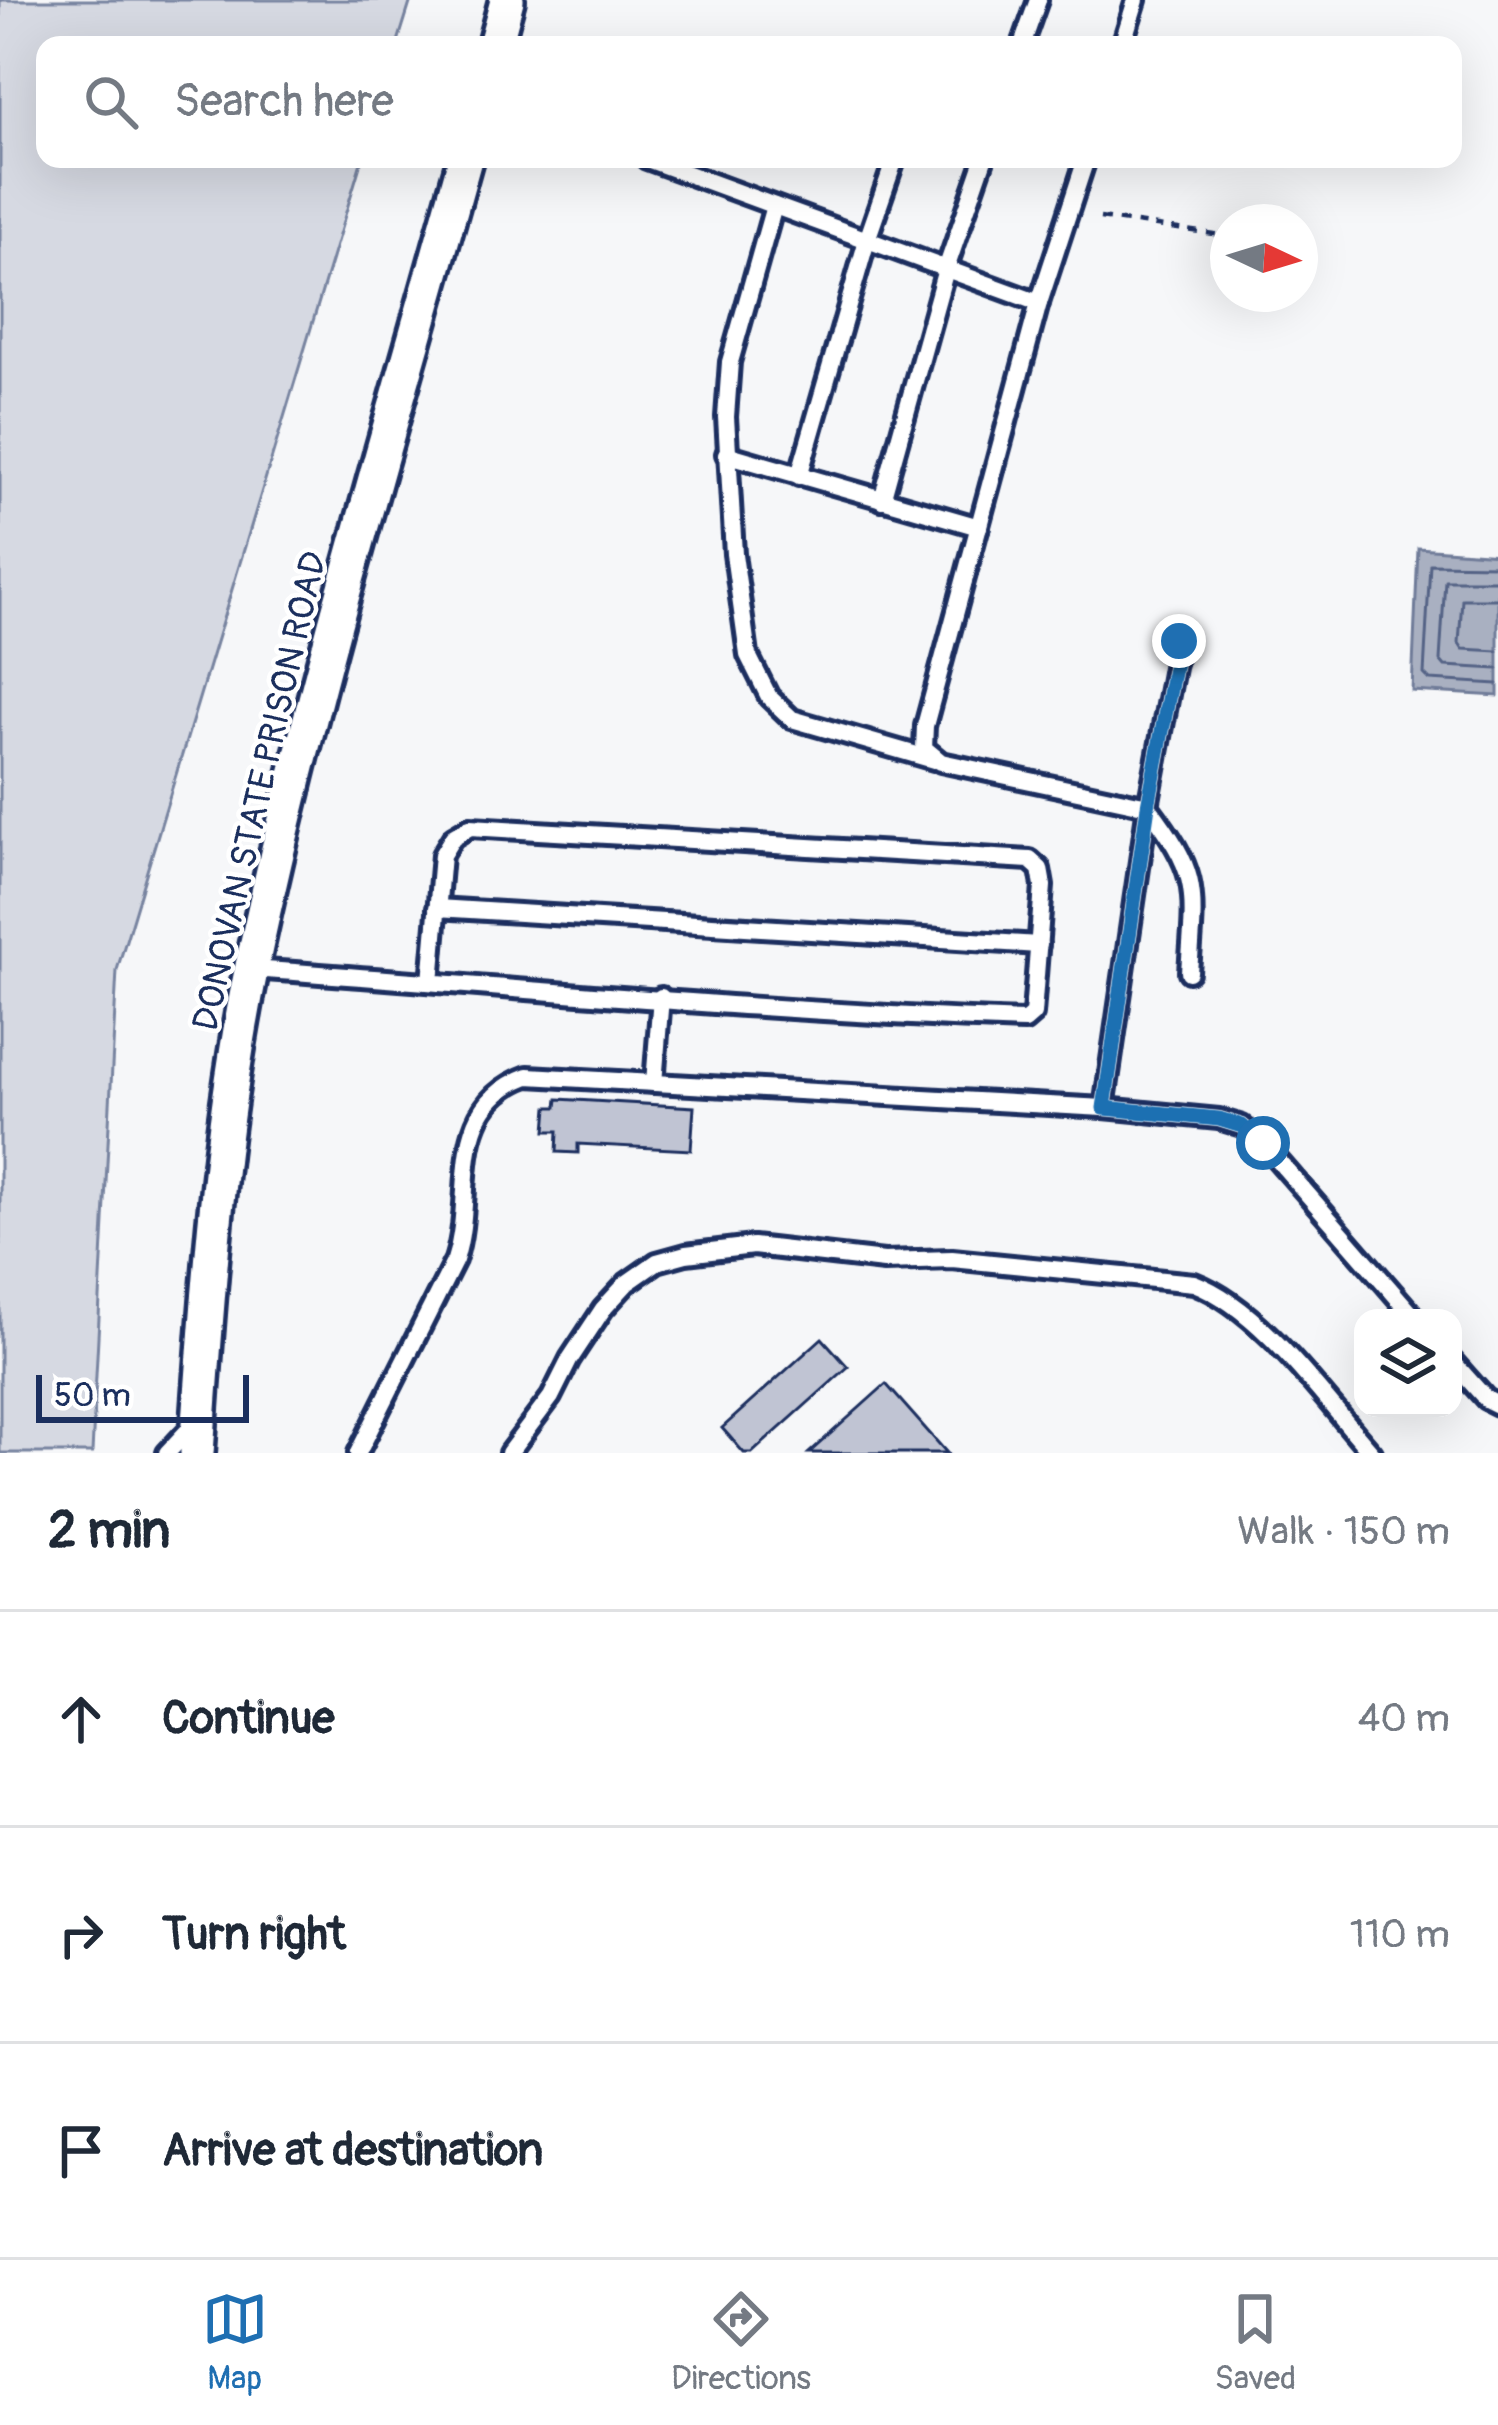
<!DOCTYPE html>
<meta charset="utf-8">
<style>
:root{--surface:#fff;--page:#f2f2f3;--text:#1f2937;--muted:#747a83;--line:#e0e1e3;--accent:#1f6fb2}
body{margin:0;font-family:Pangolin,sans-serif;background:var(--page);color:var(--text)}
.controls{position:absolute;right:36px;bottom:36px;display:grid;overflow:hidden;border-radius:24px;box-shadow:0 12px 48px #0002}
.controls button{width:108px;height:108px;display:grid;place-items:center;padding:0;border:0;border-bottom:3px solid var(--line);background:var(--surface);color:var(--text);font:60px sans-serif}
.compass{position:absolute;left:1210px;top:204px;width:108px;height:108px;border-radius:50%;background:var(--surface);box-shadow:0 12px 48px #0002;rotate:94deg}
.scale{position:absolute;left:36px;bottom:30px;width:213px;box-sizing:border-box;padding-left:12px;border:6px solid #1b2f5e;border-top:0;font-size:33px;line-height:42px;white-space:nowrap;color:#1b2f5e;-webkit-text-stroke:9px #fff;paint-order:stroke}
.stop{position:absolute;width:36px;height:36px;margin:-27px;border:9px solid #1f6fb2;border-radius:50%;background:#fff}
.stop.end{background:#1f6fb2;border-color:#fff;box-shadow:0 3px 12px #0008}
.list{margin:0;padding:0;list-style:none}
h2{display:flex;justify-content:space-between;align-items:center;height:156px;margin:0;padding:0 48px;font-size:51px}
h2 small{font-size:39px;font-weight:400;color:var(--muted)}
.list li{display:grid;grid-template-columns:78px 1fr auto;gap:36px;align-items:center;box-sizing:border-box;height:216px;padding:0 48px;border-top:3px solid var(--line)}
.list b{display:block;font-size:45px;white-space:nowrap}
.list em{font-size:39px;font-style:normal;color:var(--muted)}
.icon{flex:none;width:66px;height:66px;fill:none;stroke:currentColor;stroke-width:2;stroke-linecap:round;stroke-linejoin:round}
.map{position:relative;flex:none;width:1498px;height:1453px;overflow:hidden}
.search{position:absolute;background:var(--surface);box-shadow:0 12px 48px #0002;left:36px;right:36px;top:36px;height:132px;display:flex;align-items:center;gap:30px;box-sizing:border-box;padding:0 42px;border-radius:24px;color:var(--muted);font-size:45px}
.sheet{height:804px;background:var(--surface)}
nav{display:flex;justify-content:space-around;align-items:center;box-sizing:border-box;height:168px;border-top:3px solid var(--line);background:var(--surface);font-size:33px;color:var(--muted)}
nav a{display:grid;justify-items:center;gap:6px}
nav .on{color:var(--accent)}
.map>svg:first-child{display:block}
.green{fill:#d6d9e2;stroke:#7884a0;stroke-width:3}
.water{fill:#a9b0c1;stroke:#707c99;stroke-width:3}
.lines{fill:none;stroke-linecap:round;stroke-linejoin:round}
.shore{stroke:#546386;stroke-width:3}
.building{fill:#c0c4d3;stroke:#1b2f5e;stroke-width:3}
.service-casing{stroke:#1b2f5e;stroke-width:26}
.minor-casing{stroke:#1b2f5e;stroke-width:42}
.path{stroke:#1b2f5e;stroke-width:4.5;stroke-dasharray:9 9;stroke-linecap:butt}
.service{stroke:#fff;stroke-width:16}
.minor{stroke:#fff;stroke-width:33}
.route{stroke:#1f6fb2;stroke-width:15}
.labels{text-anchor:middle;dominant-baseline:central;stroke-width:9;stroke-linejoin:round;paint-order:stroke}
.street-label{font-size:36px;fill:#1b2f5e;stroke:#fff}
</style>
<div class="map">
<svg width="1498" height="1453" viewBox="0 0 1498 1453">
<rect width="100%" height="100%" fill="#f6f7f9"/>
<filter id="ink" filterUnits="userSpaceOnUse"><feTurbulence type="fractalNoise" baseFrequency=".00833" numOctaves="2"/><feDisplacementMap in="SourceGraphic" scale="24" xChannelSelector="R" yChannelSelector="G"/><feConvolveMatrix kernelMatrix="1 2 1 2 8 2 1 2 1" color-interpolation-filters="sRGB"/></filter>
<g filter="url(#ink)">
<!-- green -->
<polygon class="green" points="0,0 411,0 397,45 45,45 45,159 362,159 117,970 92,1453 0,1453"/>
<!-- water -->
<polygon class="water" points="1418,548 1498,554 1498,696 1412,691"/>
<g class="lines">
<!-- shore -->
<g class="shore">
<polyline points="1498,565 1430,564 1424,674 1430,680 1498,684"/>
<polyline points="1498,580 1445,580 1440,660 1445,666 1498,669"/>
<polyline points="1498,599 1462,599 1459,643 1463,649 1498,651"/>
</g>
</g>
<!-- building -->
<g class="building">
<polygon points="558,1099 694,1107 691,1150 578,1144 578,1153 557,1152 558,1131 546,1131 548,1107 557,1107"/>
<polygon points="822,1338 848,1367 752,1453 744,1453 722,1428"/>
<polygon points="886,1384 947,1453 809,1453"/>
</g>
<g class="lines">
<!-- service casing -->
<g class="service-casing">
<g id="service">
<polyline points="1022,45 1038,0"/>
<polyline points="1122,45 1136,0"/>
<polyline points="647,159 1039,303 925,726 924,748 941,762 1148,806 1179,641"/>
<polyline points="774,206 730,362 726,417 734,554 748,655 769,697 792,719 934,760"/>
<polyline points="1039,303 1086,159"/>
<polyline points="726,454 979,527"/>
<polyline points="799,476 867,240 895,159"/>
<polyline points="882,500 946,269 984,159"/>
<path d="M1148,806C1200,875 1195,889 1189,972"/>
<polyline points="437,908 1039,945"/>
<path d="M252,969C508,987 768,1012 1025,1021L1033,1014L1043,886L1040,869L1030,860L470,827L453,837L442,855L431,982"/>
<polyline points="654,1083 661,997"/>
<polyline points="1104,1108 1148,806"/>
<polyline points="1453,1362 1486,1399 1498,1405"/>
<polyline points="167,1453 195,1423"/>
<path d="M358,1453L455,1260C477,1192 444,1107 528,1076L1104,1108L1219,1119L1242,1126L1263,1143L1415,1318"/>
<path d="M509,1453L551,1397L570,1359L603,1309L627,1283L657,1262L686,1254L753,1246L884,1261L952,1259L1194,1283C1262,1309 1323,1398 1372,1453"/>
</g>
</g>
<!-- minor casing -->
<g class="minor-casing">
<g id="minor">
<polyline points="495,45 507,0"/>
<path d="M197,1453C208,1290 219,1126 252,966C309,694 391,427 465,159"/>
</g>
</g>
<!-- path -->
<polyline class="path" points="1100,218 1228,236"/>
<!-- service -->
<use href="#service" class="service"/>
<!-- minor -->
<use href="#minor" class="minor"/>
</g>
</g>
<g class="lines" filter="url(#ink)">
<!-- route -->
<polyline class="route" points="1179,641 1148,806 1104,1108 1219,1119 1242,1126 1263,1143"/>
</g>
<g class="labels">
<!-- street labels -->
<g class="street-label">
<text transform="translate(260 791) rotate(-77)">DONOVAN STATE PRISON ROAD</text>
</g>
</g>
</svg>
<div class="controls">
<button><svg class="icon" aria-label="layers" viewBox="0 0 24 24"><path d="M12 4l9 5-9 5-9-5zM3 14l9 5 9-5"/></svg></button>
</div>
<svg class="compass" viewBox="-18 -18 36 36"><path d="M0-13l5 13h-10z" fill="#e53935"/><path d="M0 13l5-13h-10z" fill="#747a83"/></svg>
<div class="scale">50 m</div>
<div class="stop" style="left:1263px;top:1143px"></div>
<div class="stop end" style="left:1179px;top:641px"></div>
<div class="search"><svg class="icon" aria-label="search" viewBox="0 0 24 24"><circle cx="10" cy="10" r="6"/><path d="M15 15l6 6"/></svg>Search here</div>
</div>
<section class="sheet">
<h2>2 min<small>Walk · 150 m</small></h2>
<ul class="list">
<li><svg class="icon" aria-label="ahead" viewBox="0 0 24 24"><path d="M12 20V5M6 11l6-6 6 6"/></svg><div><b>Continue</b></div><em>40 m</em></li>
<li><svg class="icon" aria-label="right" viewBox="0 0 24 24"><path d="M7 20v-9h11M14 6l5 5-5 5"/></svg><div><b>Turn right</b></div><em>110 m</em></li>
<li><svg class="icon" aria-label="arrive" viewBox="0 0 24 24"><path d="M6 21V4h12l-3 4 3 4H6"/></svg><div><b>Arrive at destination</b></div></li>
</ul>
</section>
<nav>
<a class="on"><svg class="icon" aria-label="map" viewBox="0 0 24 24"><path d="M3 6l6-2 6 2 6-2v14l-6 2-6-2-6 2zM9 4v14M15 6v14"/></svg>Map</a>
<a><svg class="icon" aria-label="directions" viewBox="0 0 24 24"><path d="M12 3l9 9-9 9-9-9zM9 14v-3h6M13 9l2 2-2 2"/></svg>Directions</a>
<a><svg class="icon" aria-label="saved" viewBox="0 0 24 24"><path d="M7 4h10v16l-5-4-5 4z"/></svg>Saved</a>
</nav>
